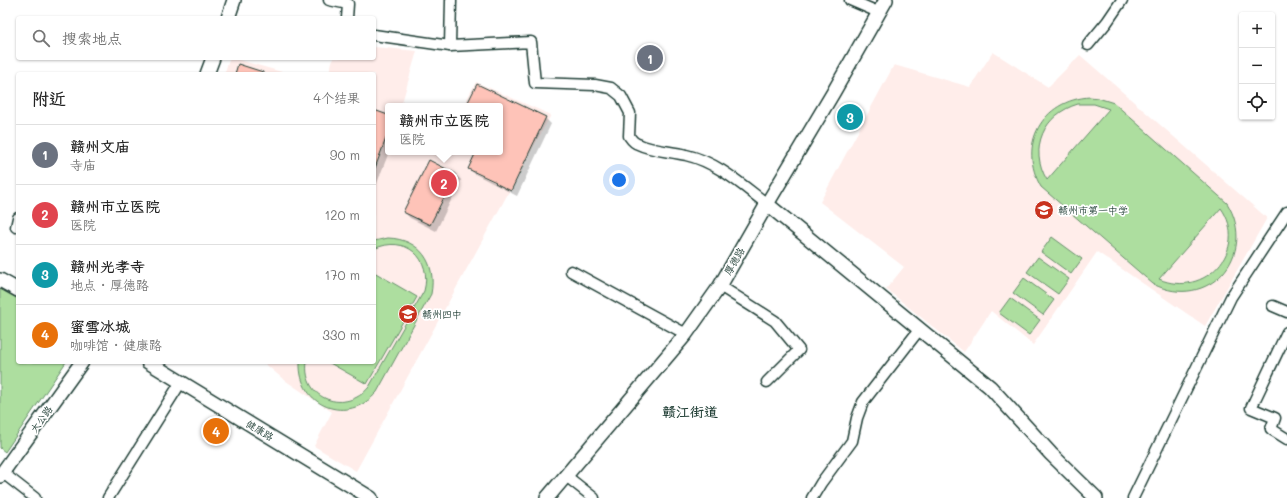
<!DOCTYPE html>
<html lang="zh">
<meta charset="utf-8">
<style>
:root{--surface:#fff;--page:#f6f6f6;--text:#222;--muted:#767676;--line:#e0e0e0;--accent:#d93025}
body{margin:0;font-family:Mali,"LXGW WenKai TC",sans-serif;background:var(--page);color:var(--text)}
.controls{position:absolute;right:12px;top:12px;display:grid;overflow:hidden;border-radius:4px;box-shadow:0 1px 3px #0004}
.controls button{width:36px;height:36px;display:grid;place-items:center;padding:0;border:0;border-bottom:1px solid var(--line);background:var(--surface);color:var(--text);font:20px sans-serif}
.you{position:absolute;left:619px;top:180px;width:14px;height:14px;margin:-10px;border:3px solid #fff;border-radius:50%;background:#1a73e8;box-shadow:0 0 0 6px #1a73e833}
.badge{display:grid;place-items:center;width:26px;height:26px;border-radius:50%;background:var(--accent);color:#fff;font-size:13px;font-weight:700}
.pin{position:absolute;translate:-50% -50%;border:2px solid #fff;box-shadow:0 1px 4px #0006}
.popup{position:absolute;left:385px;top:103px;width:118px;height:52px;box-sizing:border-box;display:grid;place-content:center;border-radius:4px;background:var(--surface);filter:drop-shadow(0 1px 3px #0005);font-size:13px;white-space:nowrap;color:var(--muted)}
.popup b{font-size:15px;color:var(--text)}
.popup::after{content:'';position:absolute;left:50%;top:100%;margin-left:-8px;border:8px solid transparent;border-top-color:var(--surface)}
.list{margin:0;padding:0;list-style:none}
h2{display:flex;justify-content:space-between;align-items:center;height:52px;margin:0;padding:0 16px;font-size:17px}
h2 small{font-size:13px;font-weight:400;color:var(--muted)}
.list li{display:grid;grid-template-columns:26px 1fr auto;gap:12px;align-items:center;box-sizing:border-box;height:60px;padding:0 16px;border-top:1px solid var(--line)}
.list b{display:block;font-size:15px;white-space:nowrap}
.list p{margin:0;font-size:13px;white-space:nowrap;color:var(--muted)}
.list em{font-size:13px;font-style:normal;color:var(--muted)}
.icon{flex:none;width:22px;height:22px;fill:none;stroke:currentColor;stroke-width:2;stroke-linecap:round;stroke-linejoin:round}
.map{position:relative;flex:none;width:1287px;height:498px;overflow:hidden}
.search{position:absolute;background:var(--surface);box-shadow:0 1px 3px #0004;left:16px;top:16px;width:360px;height:44px;display:flex;align-items:center;gap:10px;box-sizing:border-box;padding:0 14px;border-radius:4px;color:var(--muted);font-size:15px}
.panel{position:absolute;background:var(--surface);box-shadow:0 1px 3px #0004;left:16px;top:72px;width:360px;height:292px;border-radius:4px}
.map>svg:first-child{display:block}
.built{fill:#ffedea}
.green{fill:#adde9f;stroke:#668e6a;fill-rule:evenodd}
.shadow{fill:#0003;fill-rule:evenodd}
.building{fill:#fec3b8;stroke:#1f3d34}
.lines{fill:none;stroke-linecap:round;stroke-linejoin:round}
.minor-casing{stroke:#1f3d34;stroke-width:13}
.tertiary-casing{stroke:#1f3d34;stroke-width:16}
.minor{stroke:#fff;stroke-width:10}
.tertiary{stroke:#fff;stroke-width:13}
.labels{text-anchor:middle;dominant-baseline:central;stroke-width:3.5;stroke-linejoin:round;paint-order:stroke}
.poi-label{font-size:10px;fill:#1f3d34;stroke:#fff;text-anchor:start}
.street-label{font-size:10px;fill:#1f3d34;stroke:#fff}
.district-label{font-size:14px;font-weight:bold;fill:#1f3d34;stroke:#fff}
</style>
<div class="map">
<svg width="1287" height="498" viewBox="0 0 1287 498">
<rect width="100%" height="100%" fill="#fff"/>
<filter id="ink" filterUnits="userSpaceOnUse"><feTurbulence type="fractalNoise" baseFrequency=".025" numOctaves="2"/><feDisplacementMap in="SourceGraphic" scale="8" xChannelSelector="R" yChannelSelector="G"/><feConvolveMatrix kernelMatrix="1 2 1 2 8 2 1 2 1" color-interpolation-filters="sRGB"/></filter>
<g filter="url(#ink)">
<!-- built -->
<g class="built">
<polygon points="374,47 417,51 401,106 388,106 388,152 500,152 500,106 463,106 476,82 551,115 356,471 314,446 332,412 283,379 263,362 374,362 374,74 329,74 333,58 374,58"/>
<polygon points="993,52 1048,87 1080,55 1267,218 1205,326 1097,252 1033,345 991,311 964,352 886,289 904,267 820,202 894,65 970,87"/>
<polygon points="230,58 232,58 289,74 224,74"/>
</g>
<!-- green -->
<g class="green">
<path d="M1090,97L1098,98L1114,103L1227,203C1259,255 1208,312 1153,284L1041,187C1017,145 1042,100 1090,97ZM1078,104H1094L1109,109L1047,180C1028,148 1044,114 1078,104ZM1221,208C1250,249 1205,299 1159,279Z"/>
<polygon points="1052,237 1082,259 1071,274 1041,252"/>
<path d="M388,238C420,239 437,263 431,294L377,392C348,426 298,407 300,362H307C302,400 346,415 369,387L424,291C433,258 405,234 374,249V241Z"/>
<polygon points="1038,257 1069,279 1058,294 1027,272"/>
<polygon points="374,272 417,297 367,384 328,362 374,362"/>
<polygon points="1024,278 1054,300 1043,315 1013,293"/>
<polygon points="0,289 18,299 18,362 66,362 5,452 0,448"/>
<polygon points="1010,298 1040,320 1029,335 999,313"/>
</g>
<!-- shadow -->
<g class="shadow">
<path d="M502,98L545,118L551,124L517,196L475,174L469,169L477,152H500V106H499ZM475,171L501,183L500,185L475,173Z"/>
<polygon points="374,111 388,116 389,152 374,191"/>
<polygon points="455,174 461,180 436,231 410,218 404,212"/>
</g>
<!-- building -->
<g class="building">
<polygon points="238,64 263,72 263,74 235,74"/>
<polygon points="477,84 546,117 511,191 495,183 496,182 468,169 476,152 500,152 500,106 466,106"/>
<polygon points="374,110 388,115 388,133 375,168"/>
<polygon points="429,160 456,174 430,225 403,212"/>
</g>
<g class="lines">
<!-- minor casing -->
<g class="minor-casing">
<g id="minor">
<polyline points="329,0 348,4 347,18"/>
<polyline points="850,0 878,12"/>
<polyline points="374,35 450,46 451,0"/>
<polyline points="1088,45 1107,22 1122,0"/>
<path d="M450,46L531,42L535,83L595,85L611,88L621,96L630,113L629,136C631,139 634,143 638,144C652,151 670,151 686,155C717,162 742,185 767,204"/>
<polyline points="16,227 18,218"/>
<polyline points="571,271 686,334"/>
<polyline points="720,286 775,321 799,350 767,382"/>
<polyline points="1273,306 1287,312"/>
<polyline points="1287,332 1251,408 1275,418 1271,429 1287,439"/>
<polyline points="3,473 35,498"/>
<polyline points="565,475 594,498"/>
<polyline points="108,498 181,382"/>
<polyline points="812,498 821,483 852,441 857,418 863,402 919,330"/>
<polyline points="1133,498 1231,297 1287,212"/>
</g>
</g>
<!-- tertiary casing -->
<g class="tertiary-casing">
<g id="tertiary">
<polyline points="228,18 234,0"/>
<polyline points="207,74 213,58"/>
<polyline points="767,204 990,387 1051,454 1096,498"/>
<polyline points="0,280 18,290"/>
<polyline points="148,362 371,498"/>
<polyline points="0,476 82,362"/>
<polyline points="547,498 686,334 720,286 767,204 833,93 886,0"/>
</g>
</g>
<!-- minor -->
<use href="#minor" class="minor"/>
<!-- tertiary -->
<use href="#tertiary" class="tertiary"/>
</g>
</g>
<!-- icons -->
<defs>
<g id="school-disc" transform="scale(1)"><circle r="9.5" fill="#c8321e" stroke="#fff"/><path d="M0-5L7-2L0 1L-7-2ZM-4 1L0 2.5L4 1V4Q0 6-4 4Z" fill="#fff"/></g>
</defs>
<g fill-rule="evenodd">
<use href="#school-disc" x="1044" y="210"/>
<use href="#school-disc" x="408" y="314"/>
</g>
<g class="labels">
<!-- poi labels -->
<g class="poi-label">
<text x="1058" y="210">赣州市第一中学</text>
<text x="422" y="314">赣州四中</text>
</g>
<!-- street labels -->
<g class="street-label">
<text transform="translate(734 261) rotate(-60)">厚德路</text>
<text transform="translate(41 419) rotate(-54)">大公路</text>
<text transform="translate(260 430) rotate(31)">健康路</text>
</g>
<!-- district labels -->
<g class="district-label">
<text x="690" y="411">赣江街道</text>
</g>
</g>
</svg>
<div class="controls">
<button>+</button>
<button>−</button>
<button><svg class="icon" aria-label="locate" viewBox="0 0 24 24"><circle cx="12" cy="12" r="6"/><path d="M12 2v4M12 18v4M2 12h4M18 12h4"/></svg></button>
</div>
<div class="you"></div>
<div class="pin badge" style="left:650px;top:58px;background:#6b7280">1</div>
<div class="pin badge" style="left:444px;top:183px;background:#e0444e">2</div>
<div class="popup"><b>赣州市立医院</b>医院</div>
<div class="pin badge" style="left:850px;top:117px;background:#0f9aa8">3</div>
<div class="pin badge" style="left:216px;top:431px;background:#e8710a">4</div>
<div class="search"><svg class="icon" aria-label="search" viewBox="0 0 24 24"><circle cx="10" cy="10" r="6"/><path d="M15 15l6 6"/></svg>搜索地点</div>
<section class="panel">
<h2>附近<small>4个结果</small></h2>
<ul class="list">
<li><span class="badge" style="background:#6b7280">1</span><div><b>赣州文庙</b><p>寺庙</p></div><em>90 m</em></li>
<li><span class="badge" style="background:#e0444e">2</span><div><b>赣州市立医院</b><p>医院</p></div><em>120 m</em></li>
<li><span class="badge" style="background:#0f9aa8">3</span><div><b>赣州光孝寺</b><p>地点 · 厚德路</p></div><em>170 m</em></li>
<li><span class="badge" style="background:#e8710a">4</span><div><b>蜜雪冰城</b><p>咖啡馆 · 健康路</p></div><em>330 m</em></li>
</ul>
</section>
</div>
